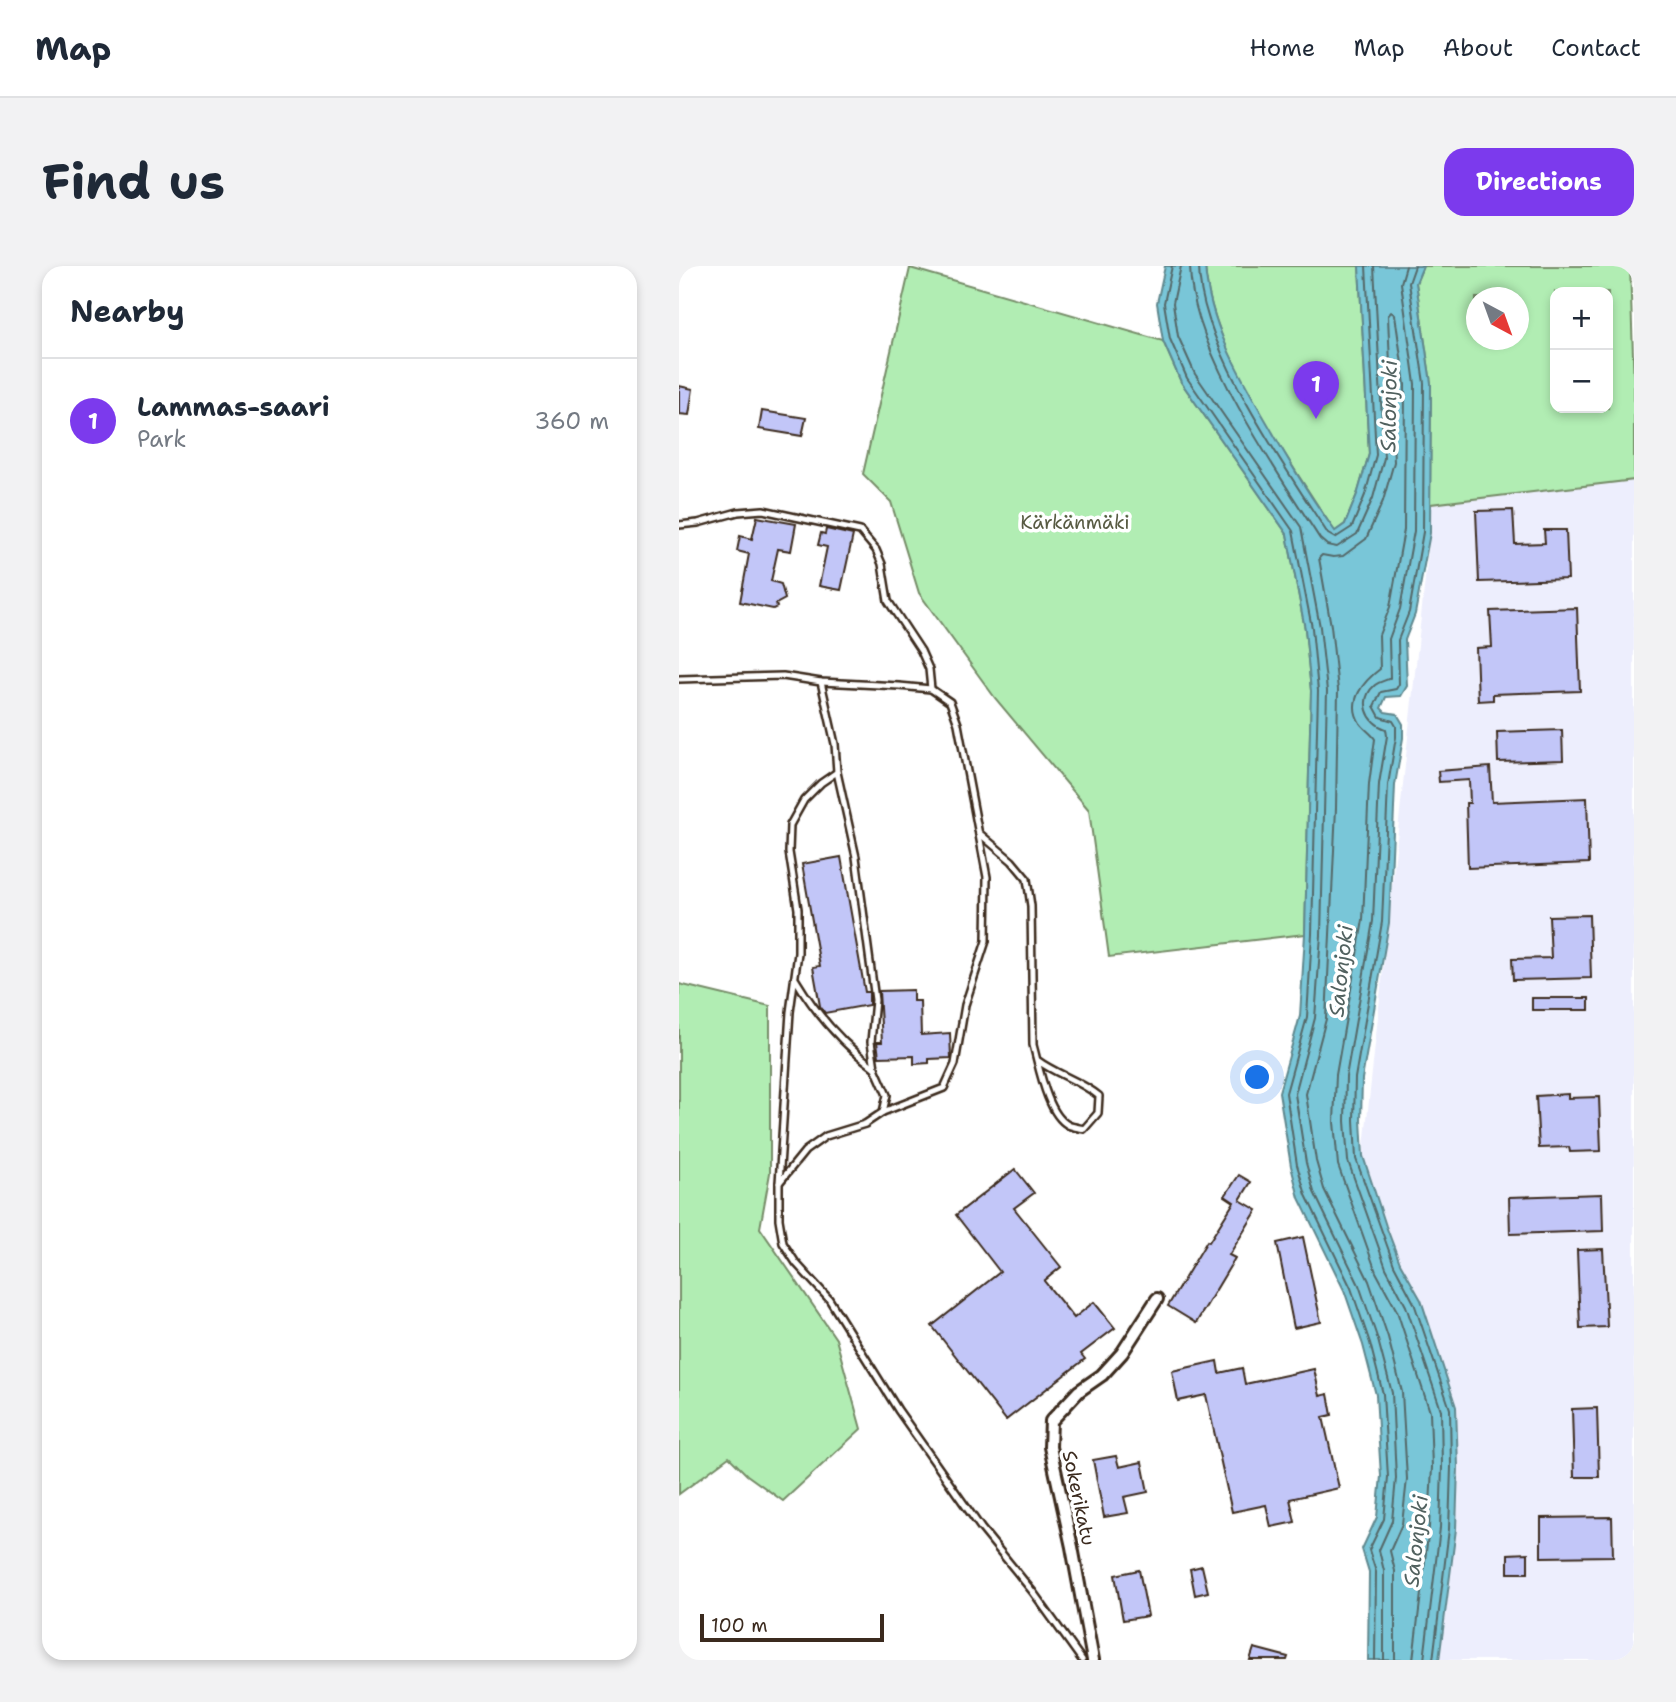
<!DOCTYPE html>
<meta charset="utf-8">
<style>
:root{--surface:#fff;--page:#f2f2f3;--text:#1f2937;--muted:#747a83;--line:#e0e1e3;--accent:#7c3aed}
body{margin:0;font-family:"Shantell Sans",sans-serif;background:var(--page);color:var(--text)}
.controls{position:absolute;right:21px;top:21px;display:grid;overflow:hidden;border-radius:14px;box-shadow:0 4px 10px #0003}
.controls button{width:63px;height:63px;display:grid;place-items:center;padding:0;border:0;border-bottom:2px solid var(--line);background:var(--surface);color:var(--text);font:35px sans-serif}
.compass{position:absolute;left:787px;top:21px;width:63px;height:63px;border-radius:50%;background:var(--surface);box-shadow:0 4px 10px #0003;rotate:139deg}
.scale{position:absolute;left:21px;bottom:18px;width:184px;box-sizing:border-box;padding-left:7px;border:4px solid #3b2a1e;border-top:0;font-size:19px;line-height:24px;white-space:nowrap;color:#3b2a1e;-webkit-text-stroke:5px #fff;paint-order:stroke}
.you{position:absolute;left:579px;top:812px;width:24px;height:24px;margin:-18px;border:5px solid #fff;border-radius:50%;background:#1a73e8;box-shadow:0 0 0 10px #1a73e833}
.badge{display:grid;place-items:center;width:46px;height:46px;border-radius:50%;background:var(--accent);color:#fff;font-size:23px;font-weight:700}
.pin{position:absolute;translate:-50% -58px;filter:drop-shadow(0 2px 4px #0008)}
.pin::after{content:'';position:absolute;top:37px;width:24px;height:21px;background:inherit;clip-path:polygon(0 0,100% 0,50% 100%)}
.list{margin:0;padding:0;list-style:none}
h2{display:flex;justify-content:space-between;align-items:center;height:91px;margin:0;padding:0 28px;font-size:30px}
h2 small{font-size:23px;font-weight:400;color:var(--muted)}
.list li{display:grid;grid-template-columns:46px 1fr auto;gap:21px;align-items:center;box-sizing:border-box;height:126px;padding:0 28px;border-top:2px solid var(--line)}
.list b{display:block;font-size:26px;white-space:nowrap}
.list p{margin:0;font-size:23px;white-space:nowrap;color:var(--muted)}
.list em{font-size:23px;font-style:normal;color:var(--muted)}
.map{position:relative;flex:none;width:955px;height:1394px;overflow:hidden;border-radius:21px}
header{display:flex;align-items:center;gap:42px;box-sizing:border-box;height:98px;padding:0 35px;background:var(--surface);border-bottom:2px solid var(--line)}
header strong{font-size:33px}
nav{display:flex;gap:38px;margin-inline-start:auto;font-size:24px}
.intro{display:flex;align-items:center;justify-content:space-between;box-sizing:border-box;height:168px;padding:0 42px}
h1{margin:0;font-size:49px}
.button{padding:18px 32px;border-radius:21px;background:var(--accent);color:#fff;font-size:24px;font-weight:700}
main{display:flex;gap:42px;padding:0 42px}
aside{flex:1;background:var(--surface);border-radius:21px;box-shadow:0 4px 10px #0003}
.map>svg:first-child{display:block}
.built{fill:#edeefd}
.green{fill:#b1edb3;stroke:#768c68;stroke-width:2;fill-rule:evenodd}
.water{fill:#79c6d8;stroke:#60888e;stroke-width:2}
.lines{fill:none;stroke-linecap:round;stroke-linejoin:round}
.shore{stroke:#546868;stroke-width:2}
.building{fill:#c2c6f8;stroke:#3b2a1e;stroke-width:2}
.lane-casing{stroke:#3b2a1e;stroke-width:10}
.street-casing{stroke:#3b2a1e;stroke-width:16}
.lane{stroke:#fff;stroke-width:5}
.street{stroke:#fff;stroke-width:10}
.labels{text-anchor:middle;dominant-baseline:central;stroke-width:7;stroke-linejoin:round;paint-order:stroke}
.park-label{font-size:19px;fill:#585b43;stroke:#fff}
.street-label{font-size:19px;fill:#3b2a1e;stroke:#fff}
.water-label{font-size:21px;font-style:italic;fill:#51615f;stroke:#fff}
</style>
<header>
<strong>Map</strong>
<nav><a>Home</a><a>Map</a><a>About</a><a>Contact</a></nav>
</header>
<div class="intro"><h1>Find us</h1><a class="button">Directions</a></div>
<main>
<aside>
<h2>Nearby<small></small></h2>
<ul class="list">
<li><span class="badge">1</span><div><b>Lammas-saari</b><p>Park</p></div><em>360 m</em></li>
</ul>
</aside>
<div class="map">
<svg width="955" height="1394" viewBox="0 0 955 1394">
<rect width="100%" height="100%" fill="#fff"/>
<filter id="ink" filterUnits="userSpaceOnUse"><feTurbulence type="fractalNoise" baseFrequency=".0143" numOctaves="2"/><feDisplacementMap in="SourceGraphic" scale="14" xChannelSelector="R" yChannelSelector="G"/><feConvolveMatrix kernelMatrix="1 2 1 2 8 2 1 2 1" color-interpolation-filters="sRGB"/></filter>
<g filter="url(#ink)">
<!-- built -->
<polygon class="built" points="955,214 955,1394 760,1394 777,1263 779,1201 777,1141 742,1034 721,997 684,890 751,267 751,238"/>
<!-- green -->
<g class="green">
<path d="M526,0H680L690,188L679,226L666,258L656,266C610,194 531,85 526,0Z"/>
<path d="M744,0H951L955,120V214L751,238L752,117L737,17ZM876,26H929V142H876ZM797,32H839V74H797Z"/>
<polygon points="231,2 484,75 502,116 608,268 626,363 632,425 626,668 430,691 410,544 316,432 240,327 212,236 184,208"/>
<polygon points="0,718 91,740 91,907 81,962 157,1073 182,1163 104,1235 68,1209 50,1191 0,1228"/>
</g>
<!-- water -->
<path class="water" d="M486,0H526C530,58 561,110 590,160C610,196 632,232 656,265L666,258L679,226L690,188L680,0H744L737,17L752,117L751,267L736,348L726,374L728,420L722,430L707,431L702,442L706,446L718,448L724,458V472L716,519L710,657L683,813L682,854L684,890L707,960L721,997L742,1034L777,1141L779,1201L777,1263L760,1394H689L690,1306L683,1283L698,1251L702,1210L697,1129L684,1079L665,1024L620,932L612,900L600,826L621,750L626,668L632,425L626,363L608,268L502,116L484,75L478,37Z"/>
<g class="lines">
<!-- shore -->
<g class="shore">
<polyline points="493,0 485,37 491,73 508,112 614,265 633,362 639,425 633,668 628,751 607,827 618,899 627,929 672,1022 691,1077 704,1128 709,1211 705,1253 690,1284 697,1306 696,1394"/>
<polyline points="502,0 494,37 499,70 516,108 622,261 641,361 648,425 642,669 636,752 616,828 627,897 635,926 680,1019 699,1074 713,1127 717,1212 713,1255 700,1284 705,1305 705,1394"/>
<path d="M511,0C512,84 596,202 641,273L648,279L658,281L678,268L694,232L705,192L695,0"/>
<path d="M520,0C520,79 606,201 649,268L656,272L673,261L686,229L697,189L687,0"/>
<path d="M727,0L722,17L736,118L735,265L721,343L710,373L711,412C707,415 701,415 696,419C679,434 688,457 707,463L708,470L700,518L694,655L667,811L666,855L669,895L707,1002L727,1040L762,1144L763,1201L761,1262L745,1394"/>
<polyline points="736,0 730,17 745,117 744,266 730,346 719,374 720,418 717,423 702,426 695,440 701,451 714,455 717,460 717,471 709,519 703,656 676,812 675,854 677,893 715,999 735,1037 771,1143 772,1201 770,1263 754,1394"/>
<path d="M716,1394V1305L711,1285L723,1258L728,1213L723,1126L709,1071L690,1015L645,923L637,895L627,828L647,753L657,542L659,424L652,360L640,292L643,289L654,291L664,290L687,273L704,235L715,196L709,50L712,46L716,49L726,119L725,264L711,341L700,369L701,403C685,415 667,435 681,457C685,463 692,467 696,473L690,518L684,654L657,809L655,856L659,899L697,1006L718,1045L751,1146L753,1201L750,1261L734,1394"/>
</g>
</g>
<!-- building -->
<g class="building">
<polygon points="0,120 14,123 10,149 0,148"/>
<polygon points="83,145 127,152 123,170 80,163"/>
<polygon points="834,244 836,278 866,277 865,264 887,264 889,313 800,316 797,245"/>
<polygon points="78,251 117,258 112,285 99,283 92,315 102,318 106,333 97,338 98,341 94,343 61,336 70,288 58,285 61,270 73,273"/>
<polygon points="147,263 174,269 162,324 140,320 148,281 139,279 142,267 146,268"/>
<polygon points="898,342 901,425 814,428 814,434 799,435 797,382 813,381 811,345"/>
<polygon points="883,464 884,494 819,496 818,466"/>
<polygon points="811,501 813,536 908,532 910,597 789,602 787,537 791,537 790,514 760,516 759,505"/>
<polygon points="162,591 186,726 190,726 190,739 146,747 141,740 134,701 141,700 123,598"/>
<polygon points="910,649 912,712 834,714 833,693 872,692 870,650"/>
<polygon points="234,724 234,735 241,735 242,769 271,767 272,792 250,793 250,797 235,798 235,790 200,791 198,776 203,776 200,725"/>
<rect x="853" y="732" width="57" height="12"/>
<polygon points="889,828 889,832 920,831 922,885 891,886 890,881 860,882 857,830"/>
<polygon points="336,903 355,927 335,942 382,1001 365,1015 395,1052 415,1036 436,1062 402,1088 406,1093 327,1154 253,1060 321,1006 277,949"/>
<polygon points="560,909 572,916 561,934 578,944 550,989 556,992 517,1057 489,1040 528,975 530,976 555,936 546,930"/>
<polygon points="923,928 924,965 831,968 830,931"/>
<polygon points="624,971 642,1056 615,1062 598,977"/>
<polygon points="924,983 928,1061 901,1062 898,984"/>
<polygon points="538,1095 540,1107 563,1102 566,1118 635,1103 641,1130 649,1128 653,1149 644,1151 660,1222 611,1233 616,1256 592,1261 587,1239 553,1246 527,1129 499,1135 493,1105"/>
<polygon points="918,1142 920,1211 895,1211 893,1143"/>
<polygon points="437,1190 440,1201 463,1196 469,1226 445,1231 449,1247 425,1251 414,1194"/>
<polygon points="933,1251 934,1290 862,1291 862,1252"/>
<polygon points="849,1287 849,1307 829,1307 829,1288"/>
<polygon points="523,1300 529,1326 516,1329 511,1303"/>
<polygon points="460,1304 469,1350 444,1354 436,1309"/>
<polygon points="575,1382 609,1391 608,1394 571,1394"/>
</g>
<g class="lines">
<!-- lane casing -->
<g class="lane-casing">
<g id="lane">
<polyline points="0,259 19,257 59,246 84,244 181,265 197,284 203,298 209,335 242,385 250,403 252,423"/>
<polyline points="0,413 104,410 142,416 220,420 252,423 271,436 279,458 308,611 307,675 286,739 276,798 265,822 204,846 186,858 147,870 126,885 100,917"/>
<polyline points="142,416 156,478 158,506 177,591 196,734 192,776 196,802 208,829 204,846"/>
<polyline points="158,506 142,517 125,534 111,559 110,586 119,643 119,687 111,746 100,917 100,953 104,977 117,997 150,1033 219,1144 302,1262 354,1326 403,1394"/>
<path d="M300,567L333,595L348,613L352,640L354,779C360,800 368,848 389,859C393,861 401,862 405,863L419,847L420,830C401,814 378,809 358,794"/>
<path d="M117,714C138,749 163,778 196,802"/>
</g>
</g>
<!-- street casing -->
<g class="street-casing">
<polyline id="street" points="414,1394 393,1281 371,1181 372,1155 400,1125 423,1109 443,1087 478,1033"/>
</g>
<!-- lane -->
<use href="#lane" class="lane"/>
<!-- street -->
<use href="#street" class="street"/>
</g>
</g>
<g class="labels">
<!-- park labels -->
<g class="park-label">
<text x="396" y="256">Kärkänmäki</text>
</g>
<!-- street labels -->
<g class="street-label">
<text transform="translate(400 1232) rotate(78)">Sokerikatu</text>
</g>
<!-- water labels -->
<g class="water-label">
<text transform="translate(710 140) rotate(-89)">Salonjoki</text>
<text transform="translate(662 705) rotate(-84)">Salonjoki</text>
<text transform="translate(737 1275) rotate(-84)">Salonjoki</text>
</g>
</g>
</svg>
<div class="controls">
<button>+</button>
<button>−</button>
</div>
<svg class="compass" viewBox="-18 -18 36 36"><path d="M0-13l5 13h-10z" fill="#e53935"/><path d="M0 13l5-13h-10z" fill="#747a83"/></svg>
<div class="scale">100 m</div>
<div class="you"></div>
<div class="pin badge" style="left:637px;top:153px">1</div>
</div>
</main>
